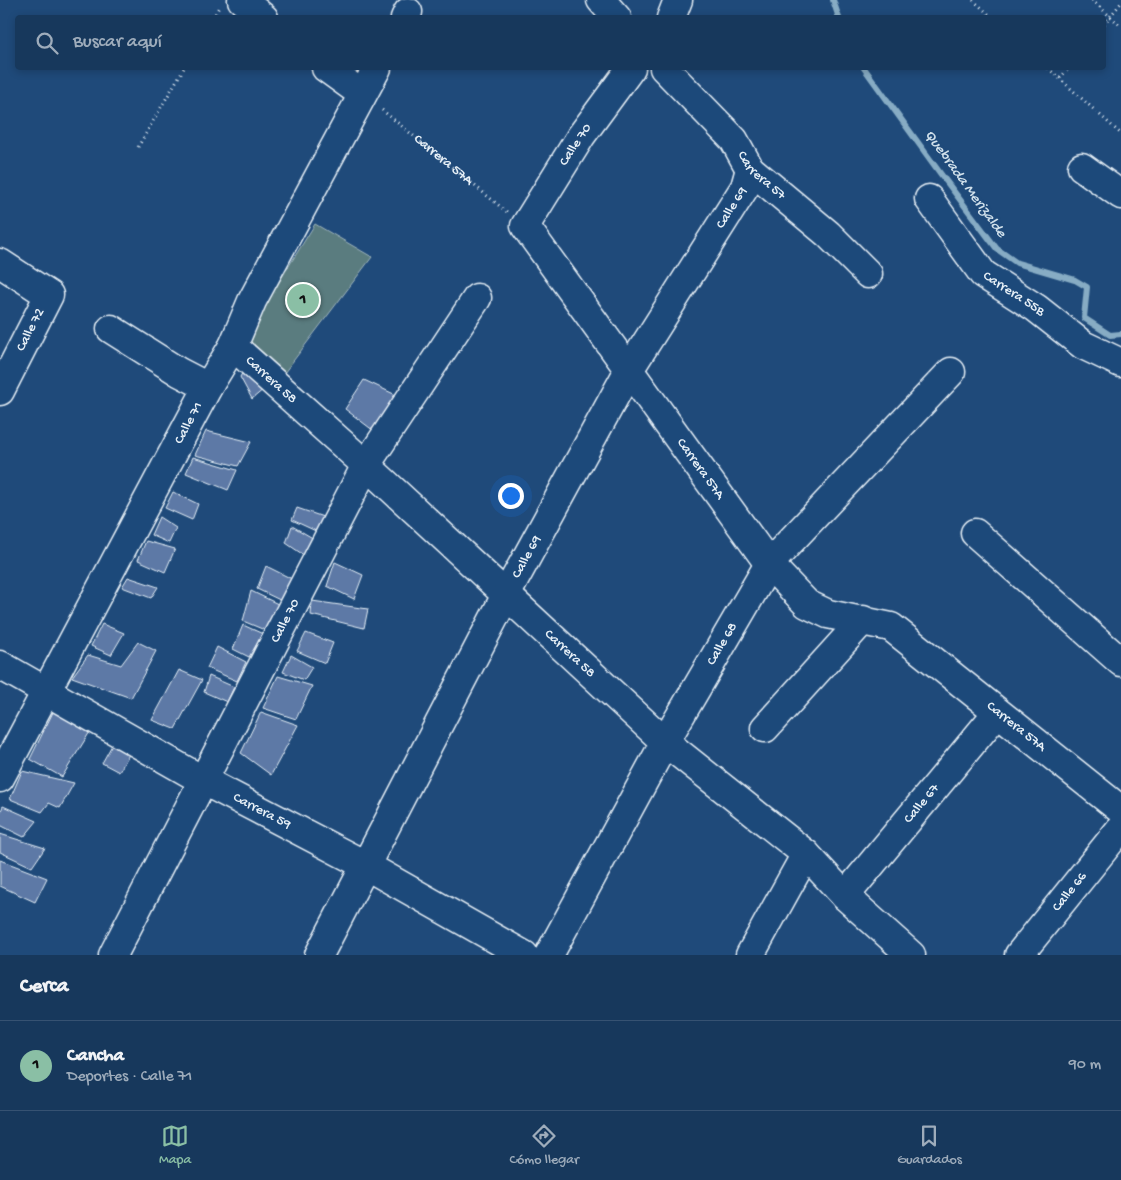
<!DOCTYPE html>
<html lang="es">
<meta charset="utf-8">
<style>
:root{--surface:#17385c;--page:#244365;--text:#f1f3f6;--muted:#9eacbb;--line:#365272;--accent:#8abfa5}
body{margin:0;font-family:"Gochi Hand",sans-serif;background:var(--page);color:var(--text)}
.you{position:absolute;left:510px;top:495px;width:18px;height:18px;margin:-12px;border:4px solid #fff;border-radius:50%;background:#1a73e8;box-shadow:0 0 0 8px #1a73e833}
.badge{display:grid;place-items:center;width:32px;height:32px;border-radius:50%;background:var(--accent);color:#111;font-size:16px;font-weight:700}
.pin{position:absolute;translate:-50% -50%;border:2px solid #fff;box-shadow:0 1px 5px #0006}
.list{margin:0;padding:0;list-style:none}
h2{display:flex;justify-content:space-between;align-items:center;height:65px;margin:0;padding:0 20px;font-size:21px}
h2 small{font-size:16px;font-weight:400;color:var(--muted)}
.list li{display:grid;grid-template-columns:32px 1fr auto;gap:15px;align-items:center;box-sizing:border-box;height:90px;padding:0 20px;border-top:1px solid var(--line)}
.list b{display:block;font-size:19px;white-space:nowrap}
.list p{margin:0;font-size:16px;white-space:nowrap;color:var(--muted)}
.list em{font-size:16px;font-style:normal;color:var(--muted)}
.icon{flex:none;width:28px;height:28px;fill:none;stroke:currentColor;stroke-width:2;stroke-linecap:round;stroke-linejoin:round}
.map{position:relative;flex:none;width:1121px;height:955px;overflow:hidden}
.search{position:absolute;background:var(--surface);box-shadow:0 2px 8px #0003;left:15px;right:15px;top:15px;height:55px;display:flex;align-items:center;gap:12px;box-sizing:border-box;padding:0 18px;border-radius:5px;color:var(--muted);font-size:19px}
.sheet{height:155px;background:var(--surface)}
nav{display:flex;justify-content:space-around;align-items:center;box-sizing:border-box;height:70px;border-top:1px solid var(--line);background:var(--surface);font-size:14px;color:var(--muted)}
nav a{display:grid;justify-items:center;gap:2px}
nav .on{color:var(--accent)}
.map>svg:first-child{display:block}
.pitch{fill:#5a7b7f;stroke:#a1b6bc}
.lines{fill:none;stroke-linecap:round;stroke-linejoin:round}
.stream{stroke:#87acc4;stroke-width:6}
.building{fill:#5d79a6;stroke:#e8f1f8}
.minor-casing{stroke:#e8f1f8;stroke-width:31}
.path{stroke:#e8f1f8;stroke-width:3;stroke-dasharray:1 4;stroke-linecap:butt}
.minor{stroke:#1f4a7a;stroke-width:28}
.labels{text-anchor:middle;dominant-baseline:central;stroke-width:5;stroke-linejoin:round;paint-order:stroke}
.street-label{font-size:14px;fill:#e8f1f8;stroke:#1f4a7a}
.water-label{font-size:15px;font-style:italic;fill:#d0e0eb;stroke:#1f4a7a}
</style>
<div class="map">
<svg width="1121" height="955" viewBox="0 0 1121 955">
<rect width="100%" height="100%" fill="#1f4a7a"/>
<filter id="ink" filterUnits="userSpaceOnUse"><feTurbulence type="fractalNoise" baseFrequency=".02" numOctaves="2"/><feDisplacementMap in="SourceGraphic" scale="10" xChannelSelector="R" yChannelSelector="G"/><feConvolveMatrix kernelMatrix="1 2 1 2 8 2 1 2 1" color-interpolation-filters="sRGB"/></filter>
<g filter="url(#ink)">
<!-- pitch -->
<polygon class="pitch" points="315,224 372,257 281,377 241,343"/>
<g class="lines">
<!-- stream -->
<g class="stream">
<polyline points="833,0 839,18"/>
<polyline points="864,68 940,173 997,249 1017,263 1075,280 1087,287 1084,318 1110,335 1121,334"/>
</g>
</g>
<!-- building -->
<g class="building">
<polygon points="248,363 270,384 252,399 240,377"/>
<polygon points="364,380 396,395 374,431 345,409"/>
<polygon points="206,431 251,442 238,466 195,455"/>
<polygon points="193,457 237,470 228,490 186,473"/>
<polygon points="173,492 198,504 192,520 165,508"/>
<polygon points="297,508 329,519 318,532 292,520"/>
<polygon points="159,517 176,528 169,543 151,535"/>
<polygon points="292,526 316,540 308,558 286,543"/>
<polygon points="146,541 175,549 165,572 138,560"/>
<polygon points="335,562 363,575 354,599 327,586"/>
<polygon points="266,566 294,580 284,602 257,589"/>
<polygon points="128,577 158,587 151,598 122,587"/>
<polygon points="251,591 280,605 267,631 243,621"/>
<polygon points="312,601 368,609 364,628 311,615"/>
<polygon points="102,624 124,633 111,655 91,646"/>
<polygon points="243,625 263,634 249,657 233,649"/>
<polygon points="306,633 333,643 325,663 297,651"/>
<polygon points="138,642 156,651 131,698 72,677 88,655 121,665"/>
<polygon points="217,647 246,662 237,681 207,668"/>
<polygon points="291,655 312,667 304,680 283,672"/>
<polygon points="179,670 202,680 175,729 152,720"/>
<polygon points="209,676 234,687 227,702 204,692"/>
<polygon points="278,676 312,686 296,719 263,708"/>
<polygon points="59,700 96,722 62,777 30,759"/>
<polygon points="261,712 298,725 271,775 241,753"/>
<polygon points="117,736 135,744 119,772 102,763"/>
<polygon points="22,771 74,783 60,808 49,803 42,812 10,799"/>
<polygon points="3,806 37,821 24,837 0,825 0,813"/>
<polygon points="0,834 45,848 32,867 0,852"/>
<polygon points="0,860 47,878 35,902 0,886"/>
</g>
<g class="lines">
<!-- minor casing -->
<g class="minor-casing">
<g id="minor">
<polyline points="242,0 264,18"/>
<polyline points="601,0 617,18"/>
<polyline points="405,18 408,12"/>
<polyline points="671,18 678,0"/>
<polyline points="326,68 362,94"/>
<path id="s2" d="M631,68L581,136L525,226L769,564L807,604L828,614L891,627L1121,810"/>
<path id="s3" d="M664,68L734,140L750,169L828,234L868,274"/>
<polyline points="1082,167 1121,195"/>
<path id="s4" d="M929,199L983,274L1036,308L1083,345L1121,363"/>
<polyline points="0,263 49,295 0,391"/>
<polyline points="111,329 179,372 208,387"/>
<path id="s5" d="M233,346L366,465L665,742L806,854L845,896L911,955"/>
<polyline points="975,533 1121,662"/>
<path id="s6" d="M0,665L204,781L365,865L524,955"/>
<polyline points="765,728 863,620"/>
<path id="s7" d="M0,778L208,387L233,346L252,301L377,68"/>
<path id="s8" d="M845,896L997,713"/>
<path id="s9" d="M113,955L366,465L477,298"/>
<path id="s10" d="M319,955L506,595L629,370L745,187L750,169"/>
<path id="s11" d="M549,955L665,742L769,564L951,372"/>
<polyline points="750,955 806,854"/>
<path id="s12" d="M1019,955L1121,828"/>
</g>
</g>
<!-- path -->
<g class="path">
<polyline points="973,0 993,18"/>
<polyline points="1092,0 1121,26"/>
<polyline points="213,18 220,5"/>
<polyline points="1104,24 1121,3"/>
<polyline points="1048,68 1121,134"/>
<polyline points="1060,78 1069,68"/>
<path id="s1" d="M382,110L507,212"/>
<polyline points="138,147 184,68"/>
</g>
<!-- minor -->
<use href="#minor" class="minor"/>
</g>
</g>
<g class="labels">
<!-- street labels -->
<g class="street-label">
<text transform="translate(576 145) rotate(-57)">Calle 70</text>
<text stroke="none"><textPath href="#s1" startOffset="79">Carrera 57A</textPath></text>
<text stroke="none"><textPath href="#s3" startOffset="146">Carrera 57</textPath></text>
<text stroke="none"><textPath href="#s10" startOffset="854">Calle 69</textPath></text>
<text stroke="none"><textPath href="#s4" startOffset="129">Carrera 55B</textPath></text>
<text transform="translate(31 330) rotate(-63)">Calle 72</text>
<text stroke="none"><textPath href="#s5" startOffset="51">Carrera 58</textPath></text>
<text stroke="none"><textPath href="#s7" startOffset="402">Calle 71</textPath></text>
<text stroke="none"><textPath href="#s2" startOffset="490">Carrera 57A</textPath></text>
<text stroke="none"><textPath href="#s10" startOffset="449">Calle 69</textPath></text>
<text stroke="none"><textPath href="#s9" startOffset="376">Calle 70</textPath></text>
<text stroke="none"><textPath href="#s11" startOffset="356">Calle 68</textPath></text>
<text stroke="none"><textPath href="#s5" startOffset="456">Carrera 58</textPath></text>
<text stroke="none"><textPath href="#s2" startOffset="910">Carrera 57A</textPath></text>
<text stroke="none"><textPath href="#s8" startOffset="120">Calle 67</textPath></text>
<text stroke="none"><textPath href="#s6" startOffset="300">Carrera 59</textPath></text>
<text stroke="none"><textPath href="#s12" startOffset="81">Calle 66</textPath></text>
</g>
<!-- water labels -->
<g class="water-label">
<text transform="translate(965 184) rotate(54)">Quebrada Merizalde</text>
</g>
</g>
</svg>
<div class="you"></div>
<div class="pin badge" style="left:303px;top:300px">1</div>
<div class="search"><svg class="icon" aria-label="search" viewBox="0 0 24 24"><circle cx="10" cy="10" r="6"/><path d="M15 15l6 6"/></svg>Buscar aquí</div>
</div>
<section class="sheet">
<h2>Cerca<small></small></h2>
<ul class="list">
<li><span class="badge">1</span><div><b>Cancha</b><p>Deportes · Calle 71</p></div><em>90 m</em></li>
</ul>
</section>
<nav>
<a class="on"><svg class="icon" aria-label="map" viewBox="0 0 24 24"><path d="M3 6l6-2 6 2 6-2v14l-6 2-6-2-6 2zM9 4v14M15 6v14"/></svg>Mapa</a>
<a><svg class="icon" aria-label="directions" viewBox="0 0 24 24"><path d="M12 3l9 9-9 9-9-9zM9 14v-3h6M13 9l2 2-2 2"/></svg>Cómo llegar</a>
<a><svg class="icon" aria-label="saved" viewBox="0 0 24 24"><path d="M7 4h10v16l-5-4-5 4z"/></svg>Guardados</a>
</nav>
